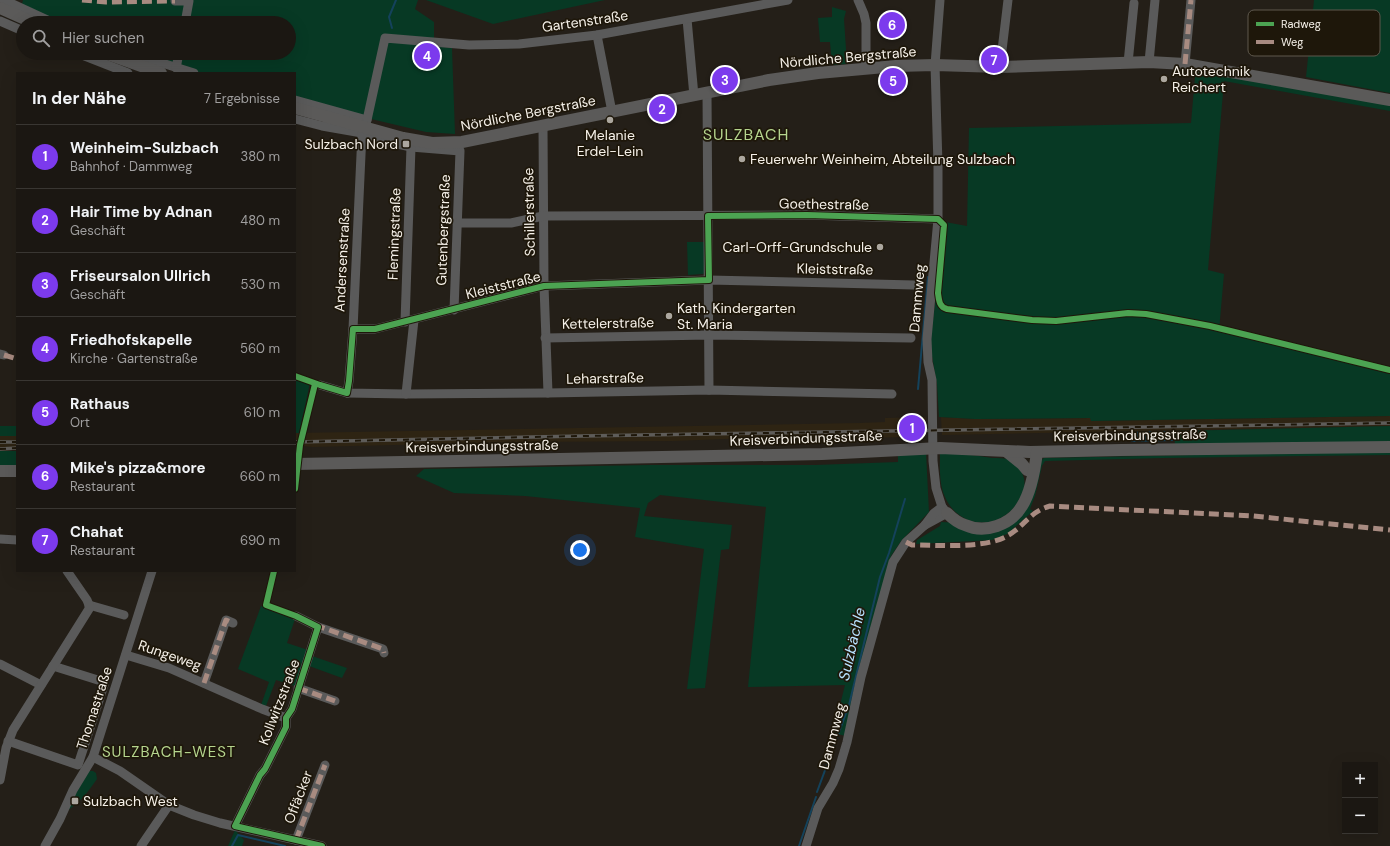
<!DOCTYPE html>
<html lang="de">
<meta charset="utf-8">
<style>
:root{--surface:#1b1712;--page:#24201b;--text:#f1f3f6;--muted:#a09f9f;--line:#393632;--accent:#7c3aed}
body{margin:0;font-family:"DM Sans",sans-serif;background:var(--page);color:var(--text)}
.controls{position:absolute;right:12px;bottom:12px;display:grid;overflow:hidden;border-radius:0px;box-shadow:0 4px 16px #0002}
.controls button{width:36px;height:36px;display:grid;place-items:center;padding:0;border:0;border-bottom:1px solid var(--line);background:var(--surface);color:var(--text);font:20px sans-serif}
.you{position:absolute;left:580px;top:550px;width:14px;height:14px;margin:-10px;border:3px solid #fff;border-radius:50%;background:#1a73e8;box-shadow:0 0 0 6px #1a73e833}
.badge{display:grid;place-items:center;width:26px;height:26px;border-radius:50%;background:var(--accent);color:#fff;font-size:13px;font-weight:700}
.pin{position:absolute;translate:-50% -50%;border:2px solid #fff;box-shadow:0 1px 4px #0006}
.list{margin:0;padding:0;list-style:none}
h2{display:flex;justify-content:space-between;align-items:center;height:52px;margin:0;padding:0 16px;font-size:17px}
h2 small{font-size:13px;font-weight:400;color:var(--muted)}
.list li{display:grid;grid-template-columns:26px 1fr auto;gap:12px;align-items:center;box-sizing:border-box;height:64px;padding:0 16px;border-top:1px solid var(--line)}
.list b{display:block;font-size:15px;white-space:nowrap}
.list p{margin:0;font-size:13px;white-space:nowrap;color:var(--muted)}
.list em{font-size:13px;font-style:normal;color:var(--muted)}
.icon{flex:none;width:22px;height:22px;fill:none;stroke:currentColor;stroke-width:2;stroke-linecap:round;stroke-linejoin:round}
.map{position:relative;flex:none;width:1390px;height:846px;overflow:hidden}
.search{position:absolute;background:var(--surface);box-shadow:0 4px 16px #0002;left:16px;top:16px;width:280px;height:44px;display:flex;align-items:center;gap:10px;box-sizing:border-box;padding:0 14px;border-radius:22px;color:var(--muted);font-size:15px}
.panel{position:absolute;background:var(--surface);box-shadow:0 4px 16px #0002;left:16px;top:72px;width:280px;height:500px;border-radius:0px}
.map>svg:first-child{display:block}
.built{fill:#2e2413}
.green{fill:#073924}
.water{fill:#14425b}
.lines{fill:none;stroke-linecap:round;stroke-linejoin:round}
.stream{stroke:#14425b;stroke-width:2}
.minor{stroke:#5a5a5a;stroke-width:9}
.major{stroke:#5b5a59;stroke-width:12}
.rail-casing{stroke:#5e5c59;stroke-width:3.5}
.rail{stroke:#1e170a;stroke-width:2;stroke-dasharray:6;stroke-linecap:butt}
.quiet{stroke:#a88b81;stroke-width:5;stroke-dasharray:10 5;stroke-linecap:butt}
.cycleway-casing{stroke:#1e170a;stroke-width:8}
.cycleway{stroke:#4ca352;stroke-width:6}
.poi-dot{fill:#aca79f;stroke:#1e170a;stroke-width:1.5}
.labels{text-anchor:middle;dominant-baseline:central;stroke-width:3.5;stroke-linejoin:round;paint-order:stroke}
.street-label{font-size:14px;fill:#f5f0e8;stroke:#1e170a}
.poi-label{font-size:14px;fill:#f5f0e8;stroke:#1e170a;text-anchor:start}
.water-label{font-size:15px;font-style:italic;fill:#b8e3ff;stroke:#1e170a}
.neighbourhood-label{font-size:15px;letter-spacing:1px;fill:#b5d58e;stroke:#1e170a}
.quarter-label{font-size:16px;letter-spacing:1px;fill:#b5d58e;stroke:#1e170a}
.key{fill:#1e170a;stroke:#5e584d;stroke-width:1}
.key-label{font-size:11px;fill:#f5f0e8}
</style>
<div class="map">
<svg width="1390" height="846" viewBox="0 0 1390 846">
<rect width="100%" height="100%" fill="#241f18"/>
<!-- built -->
<g class="built">
<polygon points="1390,416 1390,426 942,435 941,417 975,419 1091,418 1091,421"/>
<polygon points="926,417 926,437 839,438 776,437 673,441 520,442 312,447 295,445 295,433 860,423 885,422 885,418"/>
<polygon points="0,436 17,436 17,450 0,451"/>
</g>
<!-- green -->
<g class="green">
<polygon points="23,0 418,0 415,9 434,22 434,46 452,48 455,134 426,132 295,101 295,73 185,73 128,53 289,53 289,23 56,23 21,8"/>
<polygon points="426,0 605,0 493,24"/>
<polygon points="1314,0 1390,0 1390,93 1306,77"/>
<polygon points="832,7 846,11 844,19 847,64 832,65 830,42 820,42 818,18 832,17"/>
<polygon points="1190,71 1390,103 1390,111 1224,81 1208,270 1224,274 1219,331 1390,374 1390,416 1091,421 1090,418 975,419 939,417 937,384 930,345 945,222 967,226 969,128 1191,123 1195,77"/>
<polygon points="687,242 704,242 704,273 703,274 688,275"/>
<polygon points="295,378 310,383 299,433 295,433"/>
<rect x="0" y="426" width="17" height="10"/>
<polygon points="1390,426 1390,444 1175,445 1174,431"/>
<polygon points="0,451 17,451 17,466 0,467"/>
<polygon points="1390,451 1390,455 1164,458 1045,461 1042,466 1035,496 1030,509 1033,511 1007,534 992,540 916,544 917,540 940,526 941,522 1008,525 1040,461 1044,458"/>
<polygon points="898,452 926,452 929,512 901,541 891,556 868,641 846,736 833,733 845,685 748,687 766,507 660,495 648,503 644,516 732,525 729,549 721,550 705,688 687,689 704,549 635,537 640,508 525,496 454,493 416,476 424,469 650,465 815,465 898,462"/>
<path d="M940,453C958,453 975,455 992,458C998,458 1005,458 1010,460C1017,462 1019,467 1022,473C1026,481 1025,489 1021,496C1004,533 956,531 943,492C939,479 940,466 940,453Z"/>
<polygon points="261,606 295,619 287,643 308,650 295,686 276,680 266,706 261,705 269,682 238,669"/>
<polygon points="312,656 347,668 342,678 309,666"/>
<path d="M89,771H93L96,773L97,779C88,792 79,804 65,812Z"/>
<polygon points="235,830 244,840 242,846 228,846"/>
</g>
<!-- water -->
<polygon class="water" points="1173,431 1173,441 1131,442 1130,432"/>
<g class="lines">
<!-- stream -->
<g class="stream">
<polyline points="392,28 389,17 396,0"/>
<polyline points="918,389 928,277"/>
<polyline points="817,792 849,705 880,577 889,553 905,499"/>
<polyline points="232,846 238,835 285,846"/>
<polyline points="799,846 816,797"/>
</g>
<!-- minor -->
<g class="minor">
<polyline points="4,0 54,23"/>
<polyline points="858,0 864,14 866,23 866,68"/>
<polyline points="175,1 189,1 185,23"/>
<polyline points="687,19 694,96"/>
<polyline points="0,21 23,31"/>
<polyline points="597,35 612,112"/>
<polyline points="77,53 128,73"/>
<polyline points="130,53 194,73"/>
<polyline points="1149,62 1155,0"/>
<polyline points="1128,63 1134,3"/>
<polyline points="1185,64 1191,0"/>
<polyline points="1000,67 1008,0"/>
<polyline points="176,68 179,53"/>
<polyline points="707,93 709,390"/>
<polyline points="295,100 367,120"/>
<polyline points="295,119 322,126 362,133 384,141 411,147 460,151 454,310"/>
<polyline points="543,127 544,286 548,393"/>
<polyline points="457,223 511,223 543,216 807,215 938,219"/>
<polyline points="405,322 411,147"/>
<polyline points="353,329 375,329 544,286 709,280 914,285"/>
<polyline points="545,338 709,335 911,338"/>
<polyline points="0,354 4,355"/>
<polyline points="320,385 347,393 406,394 548,393 709,390 892,394"/>
<polyline points="347,393 349,381 353,329 362,133 367,120 385,38 469,45 519,44 597,35 788,0"/>
<polyline points="406,394 414,320"/>
<polyline points="925,525 947,513 942,507 936,488 933,461 932,380 928,362 927,339 938,219 938,165 935,65 940,0"/>
<polyline points="0,539 17,540"/>
<polyline points="89,605 124,615"/>
<polyline points="296,616 318,627 383,649 384,653"/>
<polyline points="126,655 169,668 262,709 286,718"/>
<polyline points="0,664 41,685"/>
<polyline points="204,683 226,620 233,623"/>
<polyline points="298,688 335,701"/>
<polyline points="8,741 78,765 104,685 101,681 53,666"/>
<polyline points="93,757 120,771 169,805 194,815 220,823 322,846"/>
<polyline points="0,780 6,748 13,730 89,609 89,605 87,600 67,571"/>
<polyline points="235,826 260,775 265,769 286,727 286,718 292,709 318,627"/>
<polyline points="296,840 325,765"/>
<polyline points="45,846 60,819 73,790 93,757 152,571"/>
<polyline points="141,846 169,805"/>
<polyline points="806,846 818,808 833,783 839,769 847,742 861,677 893,562 906,542 925,525 934,513 942,507"/>
</g>
<!-- major -->
<g class="major">
<polyline points="0,8 34,23"/>
<polyline points="105,53 161,73"/>
<polyline points="295,108 403,138 432,143 462,142 769,80 818,73 896,66 935,65 1000,67 1149,62 1185,64 1390,100"/>
<polyline points="1006,451 1022,464 1027,470"/>
<polyline points="295,464 822,454 940,448 1030,452 1121,450 1390,447"/>
<polyline points="0,471 17,471"/>
<path d="M947,513C952,518 958,523 965,525C985,534 1011,525 1022,506C1031,492 1035,468 1037,452"/>
</g>
<!-- rail casing -->
<g class="rail-casing">
<g id="rail">
<polyline points="0,442 17,442"/>
<polyline points="295,442 582,436 1390,423"/>
<polyline points="0,449 17,448"/>
</g>
</g>
<!-- rail -->
<use href="#rail" class="rail"/>
<!-- quiet -->
<g class="quiet">
<polyline points="82,0 106,2 175,1"/>
<polyline points="1185,64 1191,0"/>
<polyline points="4,355 17,359"/>
<path d="M906,542L912,545C937,545 985,549 1007,536C1024,527 1029,512 1050,506L1253,516L1390,530"/>
<polyline points="315,625 383,649 384,653"/>
<polyline points="204,683 226,620 233,623"/>
<polyline points="298,688 335,701"/>
<polyline points="296,840 325,765"/>
</g>
<!-- cycleway casing -->
<g class="cycleway-casing">
<g id="cycleway">
<path d="M295,376L320,385L347,393L349,381L353,329H375L544,286L709,280L708,216L807,215L938,219L944,225L938,293C939,300 939,307 947,309L1032,320L1056,321L1128,313L1146,314L1210,326L1390,370"/>
<polyline points="295,489 300,445 315,384"/>
<polyline points="274,571 266,605 296,616 318,627 292,709 286,718 286,727 265,769 260,775 235,826 322,846"/>
</g>
</g>
<!-- cycleway -->
<use href="#cycleway" class="cycleway"/>
</g>
<!-- markers -->
<g class="poi-dot">
<circle cx="1164" cy="79" r="4"/>
<circle cx="610" cy="120" r="4"/>
<rect x="402" y="140" width="8" height="8" rx="2"/>
<circle cx="742" cy="159" r="4"/>
<circle cx="880" cy="247" r="4"/>
<circle cx="669" cy="316" r="4"/>
<rect x="71" y="797" width="8" height="8" rx="2"/>
</g>
<g class="labels">
<!-- street labels -->
<g class="street-label">
<text transform="translate(585 21) rotate(-8)">Gartenstraße</text>
<text transform="translate(848 57) rotate(-5)">Nördliche Bergstraße</text>
<text transform="translate(528 113) rotate(-11)">Nördliche Bergstraße</text>
<text transform="translate(824 204) rotate(1)">Goethestraße</text>
<text transform="translate(529 212) rotate(-91)">Schillerstraße</text>
<text transform="translate(443 230) rotate(-88)">Gutenbergstraße</text>
<text transform="translate(394 234) rotate(-88)">Flemingstraße</text>
<text transform="translate(342 260) rotate(-87)">Andersenstraße</text>
<text transform="translate(835 269) rotate(1)">Kleiststraße</text>
<text transform="translate(503 285) rotate(-14)">Kleiststraße</text>
<text transform="translate(917 298) rotate(-85)">Dammweg</text>
<text transform="translate(608 323) rotate(-1)">Kettelerstraße</text>
<text transform="translate(605 378) rotate(-1)">Leharstraße</text>
<text transform="translate(1130 435) rotate(-1)">Kreisverbindungsstraße</text>
<text transform="translate(806 438) rotate(-2)">Kreisverbindungsstraße</text>
<text transform="translate(482 446) rotate(-1)">Kreisverbindungsstraße</text>
<text transform="translate(170 655) rotate(19)">Rungeweg</text>
<text transform="translate(279 702) rotate(-69)">Kollwitzstraße</text>
<text transform="translate(94 708) rotate(-72)">Thomastraße</text>
<text transform="translate(832 736) rotate(-75)">Dammweg</text>
<text transform="translate(298 797) rotate(-69)">Offäcker</text>
</g>
<!-- poi labels -->
<g class="poi-label">
<text x="1172" y="71">Autotechnik<tspan x="1172" dy="16">Reichert</tspan></text>
<text x="610" y="135" text-anchor="middle">Melanie<tspan x="610" dy="16">Erdel-Lein</tspan></text>
<text x="398" y="144" text-anchor="end">Sulzbach Nord</text>
<text x="750" y="159">Feuerwehr Weinheim, Abteilung Sulzbach</text>
<text x="872" y="247" text-anchor="end">Carl-Orff-Grundschule</text>
<text x="677" y="308">Kath. Kindergarten<tspan x="677" dy="16">St. Maria</tspan></text>
<text x="83" y="801">Sulzbach West</text>
</g>
<!-- water labels -->
<g class="water-label">
<text transform="translate(852 644) rotate(-77)">Sulzbächle</text>
</g>
<!-- neighbourhood labels -->
<g class="neighbourhood-label">
<text x="169" y="752">SULZBACH-WEST</text>
</g>
<!-- quarter labels -->
<g class="quarter-label">
<text x="746" y="134">SULZBACH</text>
</g>
</g>
<!-- legend -->
<rect x="1248" y="10" width="132" height="46" rx="6" class="key"/>
<rect x="1256" y="22" width="18" height="4" fill="#4ca352"/>
<rect x="1256" y="40" width="18" height="4" fill="#a88b81"/>
<g class="key-label">
<text x="1281" y="28">Radweg</text>
<text x="1281" y="46">Weg</text>
</g>
</svg>
<div class="controls">
<button>+</button>
<button>−</button>
</div>
<div class="you"></div>
<div class="pin badge" style="left:912px;top:428px">1</div>
<div class="pin badge" style="left:662px;top:109px">2</div>
<div class="pin badge" style="left:725px;top:80px">3</div>
<div class="pin badge" style="left:427px;top:56px">4</div>
<div class="pin badge" style="left:893px;top:81px">5</div>
<div class="pin badge" style="left:892px;top:25px">6</div>
<div class="pin badge" style="left:994px;top:60px">7</div>
<div class="search"><svg class="icon" aria-label="search" viewBox="0 0 24 24"><circle cx="10" cy="10" r="6"/><path d="M15 15l6 6"/></svg>Hier suchen</div>
<section class="panel">
<h2>In der Nähe<small>7 Ergebnisse</small></h2>
<ul class="list">
<li><span class="badge">1</span><div><b>Weinheim-Sulzbach</b><p>Bahnhof · Dammweg</p></div><em>380 m</em></li>
<li><span class="badge">2</span><div><b>Hair Time by Adnan</b><p>Geschäft</p></div><em>480 m</em></li>
<li><span class="badge">3</span><div><b>Friseursalon Ullrich</b><p>Geschäft</p></div><em>530 m</em></li>
<li><span class="badge">4</span><div><b>Friedhofskapelle</b><p>Kirche · Gartenstraße</p></div><em>560 m</em></li>
<li><span class="badge">5</span><div><b>Rathaus</b><p>Ort</p></div><em>610 m</em></li>
<li><span class="badge">6</span><div><b>Mike's pizza&amp;more</b><p>Restaurant</p></div><em>660 m</em></li>
<li><span class="badge">7</span><div><b>Chahat</b><p>Restaurant</p></div><em>690 m</em></li>
</ul>
</section>
</div>
